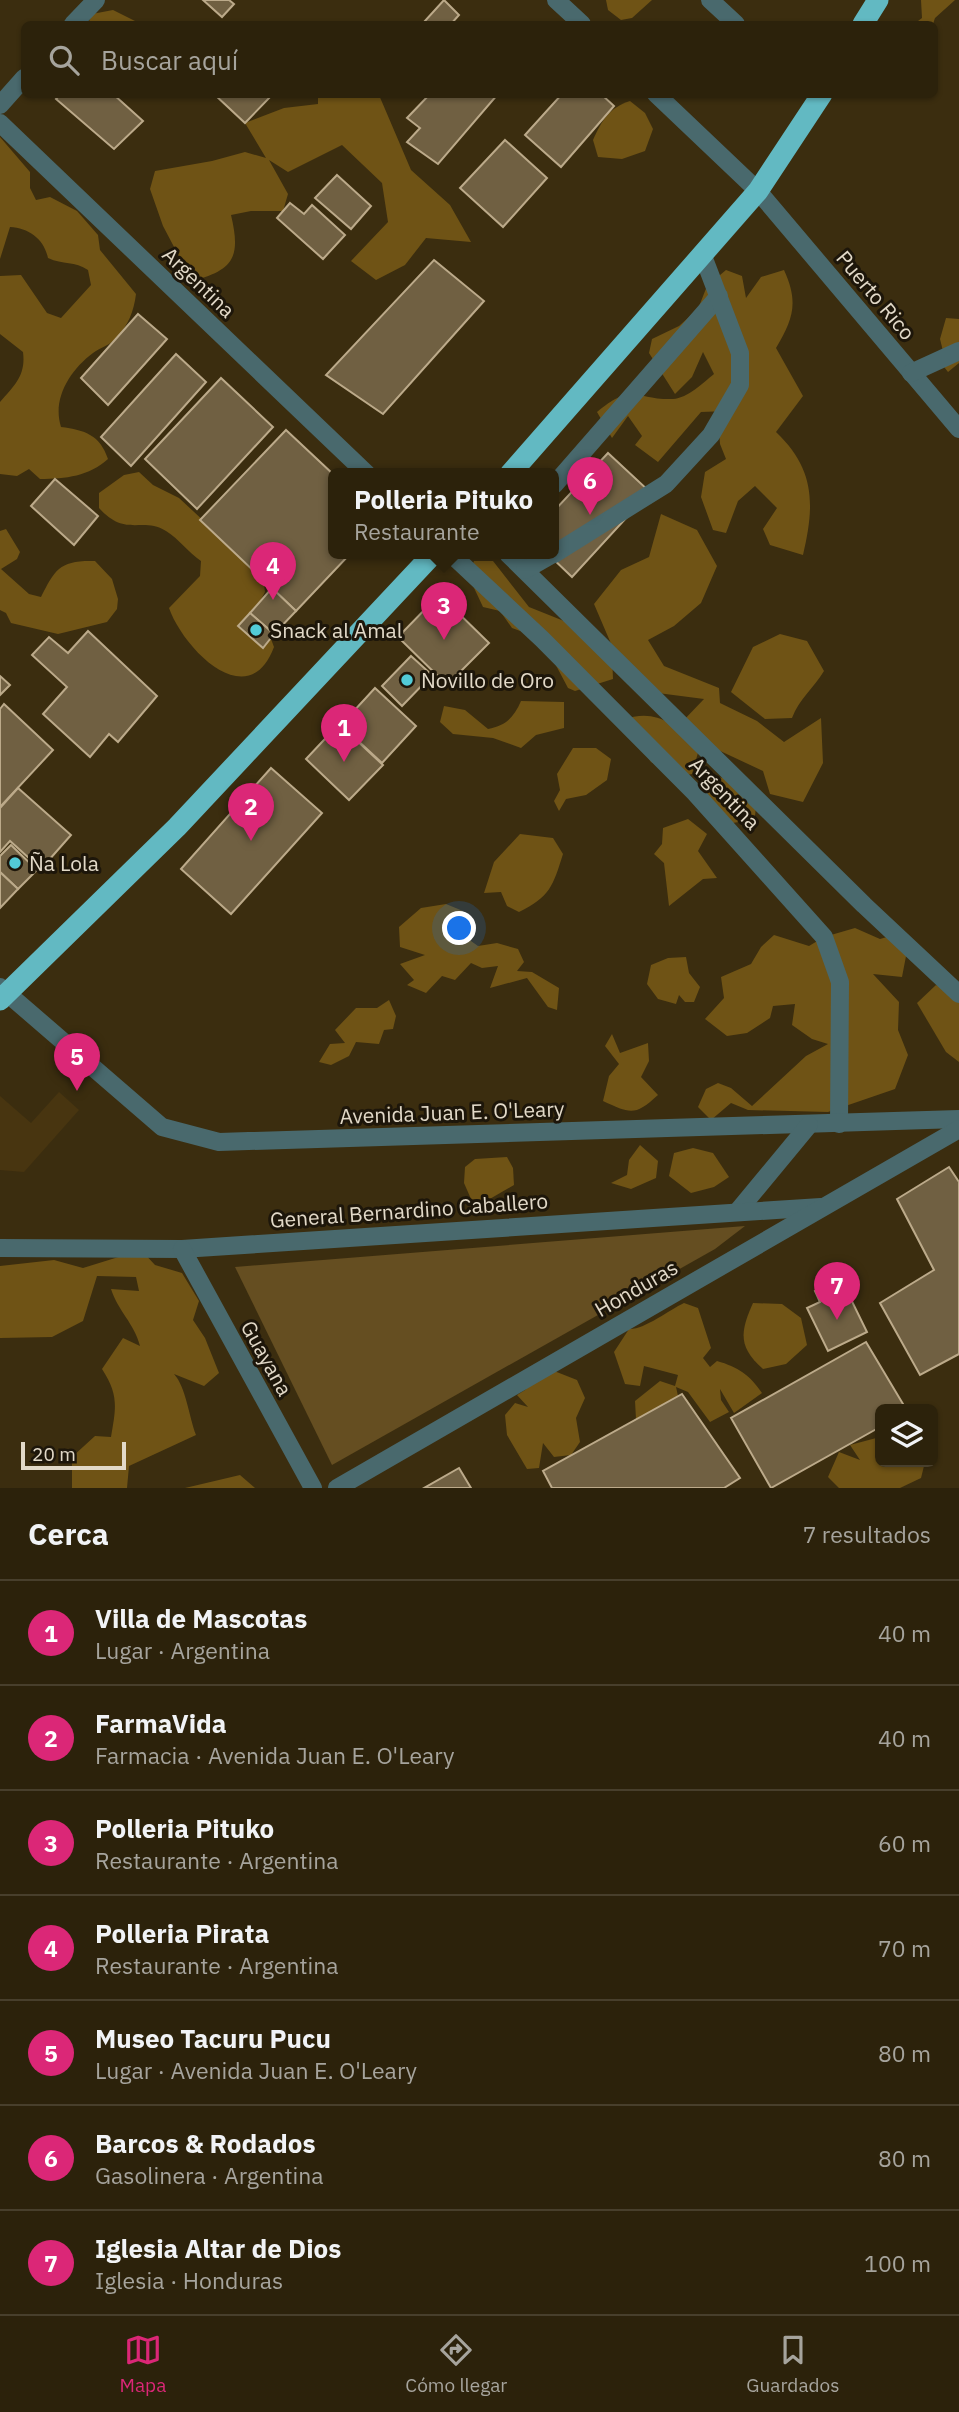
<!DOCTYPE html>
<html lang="es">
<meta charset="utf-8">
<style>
:root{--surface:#2c220b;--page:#382f19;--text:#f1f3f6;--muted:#a6a49d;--line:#483f2c;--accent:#db2777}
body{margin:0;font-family:"IBM Plex Sans",sans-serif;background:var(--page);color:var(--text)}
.controls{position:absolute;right:21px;bottom:21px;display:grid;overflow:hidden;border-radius:10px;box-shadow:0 2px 5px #0004}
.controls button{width:63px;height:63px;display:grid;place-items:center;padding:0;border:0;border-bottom:2px solid var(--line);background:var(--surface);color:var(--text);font:35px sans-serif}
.scale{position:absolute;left:21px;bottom:18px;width:105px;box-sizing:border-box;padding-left:7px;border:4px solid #e2d9c8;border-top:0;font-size:19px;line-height:24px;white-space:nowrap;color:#e2d9c8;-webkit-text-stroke:5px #1d160a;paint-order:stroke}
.you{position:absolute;left:460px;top:929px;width:24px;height:24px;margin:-18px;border:5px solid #fff;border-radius:50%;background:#1a73e8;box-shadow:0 0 0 10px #1a73e833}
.badge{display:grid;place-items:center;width:46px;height:46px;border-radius:50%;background:var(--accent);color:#fff;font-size:23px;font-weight:700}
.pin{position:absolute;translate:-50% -58px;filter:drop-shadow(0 2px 4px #0008)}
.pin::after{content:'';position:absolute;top:37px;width:24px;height:21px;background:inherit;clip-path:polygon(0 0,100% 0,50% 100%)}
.popup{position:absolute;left:328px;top:468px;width:231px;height:91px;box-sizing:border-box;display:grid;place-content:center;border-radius:10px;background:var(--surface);filter:drop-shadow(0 2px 5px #0005);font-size:23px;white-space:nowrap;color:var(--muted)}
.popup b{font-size:26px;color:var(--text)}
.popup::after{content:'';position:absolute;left:50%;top:100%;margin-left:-14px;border:14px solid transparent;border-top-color:var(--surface)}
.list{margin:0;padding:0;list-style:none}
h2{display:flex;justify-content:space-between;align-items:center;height:91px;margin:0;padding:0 28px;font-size:30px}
h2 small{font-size:23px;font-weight:400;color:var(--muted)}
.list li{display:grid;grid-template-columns:46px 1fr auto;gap:21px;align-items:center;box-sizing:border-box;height:105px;padding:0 28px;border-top:2px solid var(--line)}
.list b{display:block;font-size:26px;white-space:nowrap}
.list p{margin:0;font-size:23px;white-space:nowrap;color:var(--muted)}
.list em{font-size:23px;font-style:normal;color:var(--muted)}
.icon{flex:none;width:38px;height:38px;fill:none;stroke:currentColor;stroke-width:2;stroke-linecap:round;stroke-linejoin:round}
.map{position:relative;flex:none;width:959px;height:1488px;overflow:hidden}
.search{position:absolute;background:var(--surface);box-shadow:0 2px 5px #0004;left:21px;right:21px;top:21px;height:77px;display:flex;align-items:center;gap:18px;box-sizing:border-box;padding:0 24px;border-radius:10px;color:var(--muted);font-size:26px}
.sheet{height:826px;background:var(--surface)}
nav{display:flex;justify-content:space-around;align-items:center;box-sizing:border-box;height:98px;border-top:2px solid var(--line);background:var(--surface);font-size:19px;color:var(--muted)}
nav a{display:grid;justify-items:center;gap:4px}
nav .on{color:var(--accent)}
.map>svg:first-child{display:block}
.built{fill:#483510}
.green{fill:#654e21}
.forest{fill:#6f5315}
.building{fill:#706042;stroke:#bcaa8a;stroke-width:2}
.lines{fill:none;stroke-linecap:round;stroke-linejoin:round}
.minor{stroke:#49696d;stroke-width:18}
.highway{stroke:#62b9c2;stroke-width:21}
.poi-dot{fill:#52cbd7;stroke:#1d160a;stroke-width:2.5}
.labels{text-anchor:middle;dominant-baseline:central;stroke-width:6;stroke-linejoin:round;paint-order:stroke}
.street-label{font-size:21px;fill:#e2d9c8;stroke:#1d160a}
.poi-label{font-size:21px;fill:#e2d9c8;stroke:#1d160a;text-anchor:start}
</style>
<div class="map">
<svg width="959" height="1488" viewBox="0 0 959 1488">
<rect width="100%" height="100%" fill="#3b2d0f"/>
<!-- built -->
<polygon class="built" points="59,1092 79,1110 24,1172 0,1170 0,1096 31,1123"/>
<!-- green -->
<polygon class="green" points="745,1226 715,1249 332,1465 235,1267"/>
<!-- forest -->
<g class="forest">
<polygon points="606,0 652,0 632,18 621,20 608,10"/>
<polygon points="921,0 955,0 935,18 933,24 914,24 922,18"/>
<polygon points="113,10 141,24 88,24 92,14"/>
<path d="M318,95H379L411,170L450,205L471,242L426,238L405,265L376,280L351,261L388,222L382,183L342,145L288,172L269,160L288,194L283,211H251L231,215C241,257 234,270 192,281L163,226L150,189L155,171L212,161L245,152L266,158L245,123L284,108L318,104Z"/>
<path d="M630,101L645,113L653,129L645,151L622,159L598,157L593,140C602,120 609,108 630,101Z"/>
<path d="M0,137L30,172V188L36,200L50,197L77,211L98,235L100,250L136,294C134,311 128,326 116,338C109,346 101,347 93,353C70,370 52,399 61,427C85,430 100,435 108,459C89,476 66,479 40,479L29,469L17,476L0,474V402C15,385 26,375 23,352L0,334V276L21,275L47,313L61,318L91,285L88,270C75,261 63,265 48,258C44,239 29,228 10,227L0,259Z"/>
<path d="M726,270L742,276L746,298L761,277L784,270C799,303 793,319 776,348L803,396L776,432C815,469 815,504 803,555L770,545L763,529L777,508L755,486L738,501L726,533L713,530L701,497L705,472L726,459L720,444L718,418L727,411L701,412L658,462L635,445L642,436L628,416L612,438L597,412C634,381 634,400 673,399C688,398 703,383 714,374L703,352L692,377L675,394L649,353L652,339L679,326L698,309L707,286Z"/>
<polygon points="946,318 959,319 959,363 948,372 934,354 943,351 940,339"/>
<path d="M139,472L153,485L179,498L263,576L265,592L258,605L274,647C248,716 183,648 169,608L200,576L201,561C188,552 179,539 166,531C142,516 126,538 99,508V493L124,475Z"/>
<path d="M661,514L697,530L717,566L701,603L674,626L648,640L664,666L719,688L720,703L757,721L784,742L821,718L823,763L803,802L770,794L763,771L701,742L692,774L679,777L651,762L622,720C655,708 669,723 697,739L681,723L704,699L650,692L618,660L594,604L621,570L649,557Z"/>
<path d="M6,529L20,552L17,559L1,569L29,594L41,597C55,569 60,560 95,561L112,579L118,599L117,609L107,622L58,634L11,623L6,613L0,610V531Z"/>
<polygon points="474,561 493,561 529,607 589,631 612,654 613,679 575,691 568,688 542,639 512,628 500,611 483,607 468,575"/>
<path d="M780,634L807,641L824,671C814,688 799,699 792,718L765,719L731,692L753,647Z"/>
<path d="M521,701L564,702V728L536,735L521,748L493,738L453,734L440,722L444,706L465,710L488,729C506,726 514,717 521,701Z"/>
<polygon points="573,748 596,748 611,759 607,780 586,795 566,799 559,811 554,801 560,790 557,774"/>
<polygon points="736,777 757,799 754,824 739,822 726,824 695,793 710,778"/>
<polygon points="688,819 707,834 698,851 717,878 703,879 669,906 664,863 654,854 662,844 663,828"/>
<path d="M520,834L553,838L563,854C553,886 550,897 519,912L507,906L501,892L484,893L494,862Z"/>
<polygon points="446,904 463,911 450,926 478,946 497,943 518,949 524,962 517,971 532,972 559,988 557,1010 548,1007 527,978 490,988 498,966 482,968 471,963 455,980 442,976 426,993 407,985 414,980 400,964 425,955 400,947 399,927 421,908"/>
<polygon points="855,928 880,939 897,934 907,951 902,977 873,974 899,1002 898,1030 908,1055 895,1089 828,1112 748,1110 731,1103 711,1120 698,1107 706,1089 718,1083 731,1088 752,1106 806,1056 828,1044 812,1039 792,1025 795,1004 773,1006 770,1018 747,1033 727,1036 705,1019 724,998 721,977 751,964 761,947 774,935 809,946 824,937"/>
<polygon points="686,957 689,973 700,987 694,1002 685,1002 679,995 676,1004 658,999 647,984 651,965 668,958"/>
<polygon points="936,985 959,995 959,1062 946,1052 917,1003"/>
<polygon points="389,1000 396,1016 393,1029 384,1030 379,1044 356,1042 349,1056 331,1065 319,1062 330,1044 345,1043 335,1030 356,1008 377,1008"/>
<path d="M612,1034L620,1053L648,1043L649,1061L641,1077L658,1095C635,1116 631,1114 603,1101L609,1076L619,1064L605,1046Z"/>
<polygon points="640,1145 658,1161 656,1178 631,1189 611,1183 627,1175 629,1160"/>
<polygon points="693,1148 713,1153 729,1177 714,1187 691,1193 669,1176 674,1153"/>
<polygon points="507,1157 513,1168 514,1185 488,1200 471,1199 464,1183 465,1167 475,1159"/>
<path d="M141,1250L155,1265L182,1273L199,1301L193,1320L205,1338L219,1373L204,1386L174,1374C186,1387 189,1417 196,1435L129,1466L127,1488H72V1457L95,1436L111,1437C116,1408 119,1395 102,1369L123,1338L140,1346C134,1323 118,1311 111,1289L139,1291L136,1277L97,1276L83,1321L52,1337L0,1338V1266L54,1260L83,1268Z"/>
<path d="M684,1303L698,1308L711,1348L703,1358L710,1367L717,1361C738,1367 750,1375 762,1393L734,1413L720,1389L721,1400L729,1412L710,1422L688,1392L676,1387L678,1396L660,1415L636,1419L635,1401L660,1381L675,1386L678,1375L644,1366L640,1386L625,1384L614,1352L629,1329C644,1330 669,1310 684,1303Z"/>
<path d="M753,1303L782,1304L801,1318L807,1345L786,1364L763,1369C738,1347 740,1332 753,1303Z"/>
<polygon points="544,1367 577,1380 585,1398 576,1418 580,1442 571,1455 554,1457 543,1443 539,1468 527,1469 507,1435 505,1415 515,1403 528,1407 517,1395 525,1390"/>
<polygon points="880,1437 880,1462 925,1462 921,1478 900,1488 839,1488 828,1477 839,1452 860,1460 850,1445"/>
<polygon points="240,1475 255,1488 185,1488"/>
</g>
<!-- building -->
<g class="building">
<polygon points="203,0 229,0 234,4 222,17"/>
<polygon points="444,0 459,15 451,24 426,24 424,22"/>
<polygon points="61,94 113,94 143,121 114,149 56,99"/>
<polygon points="214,94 273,94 245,123"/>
<polygon points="430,94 498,94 438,164 407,142 420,128 407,118"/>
<polygon points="562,94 601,94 614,106 561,167 525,135"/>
<polygon points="505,140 547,178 503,227 460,188"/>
<polygon points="337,175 371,206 351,229 315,198"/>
<polygon points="290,203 304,214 312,205 345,235 323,259 277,218"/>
<polygon points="434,260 484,301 383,414 326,375"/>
<polygon points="138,314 167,339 108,405 81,378"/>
<polygon points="176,354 206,382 131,466 101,437"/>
<polygon points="221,378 273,427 197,509 145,459"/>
<polygon points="286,430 334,475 334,554 350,554 296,611 200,520"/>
<polygon points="608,453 650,492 572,577 548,554 554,554 554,511"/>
<polygon points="55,479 98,516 74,545 31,506"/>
<polygon points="272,588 296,611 274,634 250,613"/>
<polygon points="435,599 444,599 489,643 447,685 398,637"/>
<polygon points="250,613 274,634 263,648 238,626"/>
<polygon points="88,631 157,696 118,742 109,734 90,757 43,714 67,687 32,655 49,637 68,653"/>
<polygon points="411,656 432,675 402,706 382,686"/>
<polygon points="0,676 10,685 0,695"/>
<polygon points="375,688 416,726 382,763 341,725"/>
<polygon points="4,704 53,750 0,807 0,709"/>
<polygon points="339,724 383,765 349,800 306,759"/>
<polygon points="271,768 322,813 231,914 181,869"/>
<polygon points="18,788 71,835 41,869 10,841 0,852 0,808"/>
<polygon points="11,845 37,870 18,889 0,872 0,856"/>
<polygon points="0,872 18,889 0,908"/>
<polygon points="949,1167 959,1182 959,1354 920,1375 880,1303 934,1270 897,1199"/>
<polygon points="841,1279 867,1332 828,1351 807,1308 820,1302 815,1291"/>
<polygon points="866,1342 906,1409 880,1409 880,1427 771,1488 731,1418"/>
<polygon points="682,1394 740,1478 724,1488 552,1488 543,1471"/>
<polygon points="459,1468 471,1488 424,1488"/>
</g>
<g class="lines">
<!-- minor -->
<g class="minor">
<polyline points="556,0 582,24"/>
<polyline points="710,0 736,24"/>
<polyline points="73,24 96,0"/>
<polyline points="656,94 758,191 959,429"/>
<polyline points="0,105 24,78"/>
<polyline points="0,123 367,474"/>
<polyline points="911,373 959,351"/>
<polyline points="554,485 719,296"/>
<polyline points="451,554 542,639 695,793 824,937 840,982 839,1124"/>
<polyline points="508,554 864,905 959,994"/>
<polyline points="554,554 666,484 711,435 740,385 740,353 703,256"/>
<polyline points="525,570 553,554"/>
<polyline points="0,987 162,1127 219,1142 959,1119"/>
<polyline points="737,1212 809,1125"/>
<polyline points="0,1248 182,1249 821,1207"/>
<polyline points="182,1249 313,1488"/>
<polyline points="337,1488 959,1129"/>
</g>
<!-- highway -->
<g class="highway">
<polyline points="863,24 878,0"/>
<polyline points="510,474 758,191 822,94"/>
<polyline points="0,1000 177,827 433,554"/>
</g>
</g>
<!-- markers -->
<g class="poi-dot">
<circle cx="256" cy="630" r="7"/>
<circle cx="407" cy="680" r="7"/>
<circle cx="15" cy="863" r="7"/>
</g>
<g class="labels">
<!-- street labels -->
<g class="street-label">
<text transform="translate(199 282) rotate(44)">Argentina</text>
<text transform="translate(876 295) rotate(50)">Puerto Rico</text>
<text transform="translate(725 793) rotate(46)">Argentina</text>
<text transform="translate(452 1112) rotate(-2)">Avenida Juan E. O'Leary</text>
<text transform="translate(409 1210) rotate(-4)">General Bernardino Caballero</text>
<text transform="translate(636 1288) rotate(-30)">Honduras</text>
<text transform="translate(267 1358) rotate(61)">Guayana</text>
</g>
<!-- poi labels -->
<g class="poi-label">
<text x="270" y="630">Snack al Amal</text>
<text x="421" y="680">Novillo de Oro</text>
<text x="29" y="863">Ña Lola</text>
</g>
</g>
</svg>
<div class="controls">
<button><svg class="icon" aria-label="layers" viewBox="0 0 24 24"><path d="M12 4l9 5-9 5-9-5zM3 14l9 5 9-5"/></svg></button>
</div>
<div class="scale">20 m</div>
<div class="you"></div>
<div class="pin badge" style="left:344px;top:762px">1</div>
<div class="pin badge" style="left:251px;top:841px">2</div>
<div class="pin badge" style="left:444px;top:640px">3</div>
<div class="popup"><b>Polleria Pituko</b>Restaurante</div>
<div class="pin badge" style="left:273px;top:600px">4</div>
<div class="pin badge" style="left:77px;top:1091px">5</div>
<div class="pin badge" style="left:590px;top:515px">6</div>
<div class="pin badge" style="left:837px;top:1320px">7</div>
<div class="search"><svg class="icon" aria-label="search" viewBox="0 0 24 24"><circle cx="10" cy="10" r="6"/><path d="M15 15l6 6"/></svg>Buscar aquí</div>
</div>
<section class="sheet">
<h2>Cerca<small>7 resultados</small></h2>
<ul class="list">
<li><span class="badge">1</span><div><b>Villa de Mascotas</b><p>Lugar · Argentina</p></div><em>40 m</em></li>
<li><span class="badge">2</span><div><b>FarmaVida</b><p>Farmacia · Avenida Juan E. O'Leary</p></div><em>40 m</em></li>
<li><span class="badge">3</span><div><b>Polleria Pituko</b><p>Restaurante · Argentina</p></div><em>60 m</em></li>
<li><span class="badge">4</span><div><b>Polleria Pirata</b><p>Restaurante · Argentina</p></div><em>70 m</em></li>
<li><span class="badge">5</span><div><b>Museo Tacuru Pucu</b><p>Lugar · Avenida Juan E. O'Leary</p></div><em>80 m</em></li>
<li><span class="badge">6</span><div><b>Barcos &amp; Rodados</b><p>Gasolinera · Argentina</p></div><em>80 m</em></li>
<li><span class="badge">7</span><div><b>Iglesia Altar de Dios</b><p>Iglesia · Honduras</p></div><em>100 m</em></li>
</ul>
</section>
<nav>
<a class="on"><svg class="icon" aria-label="map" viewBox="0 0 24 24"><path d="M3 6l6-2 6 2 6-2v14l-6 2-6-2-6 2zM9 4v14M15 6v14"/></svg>Mapa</a>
<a><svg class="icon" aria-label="directions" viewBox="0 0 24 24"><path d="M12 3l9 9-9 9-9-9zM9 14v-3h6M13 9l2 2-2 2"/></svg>Cómo llegar</a>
<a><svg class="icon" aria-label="saved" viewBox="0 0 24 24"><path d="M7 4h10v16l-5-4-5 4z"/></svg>Guardados</a>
</nav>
